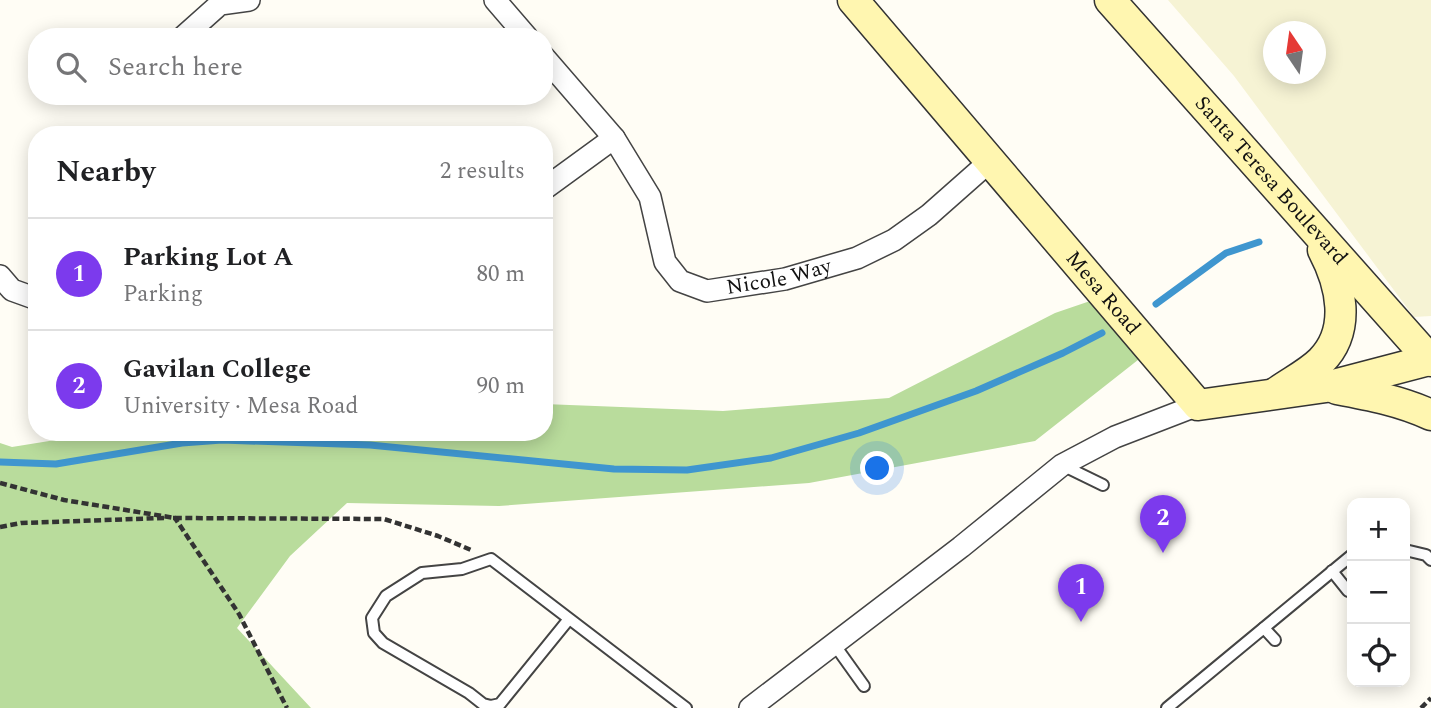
<!DOCTYPE html>
<meta charset="utf-8">
<style>
:root{--surface:#fff;--page:#f2f2f2;--text:#202124;--muted:#757577;--line:#e0e0e0;--accent:#7c3aed}
body{margin:0;font-family:Spectral,serif;background:var(--page);color:var(--text)}
.controls{position:absolute;right:21px;bottom:21px;display:grid;overflow:hidden;border-radius:14px;box-shadow:0 4px 18px #0003}
.controls button{width:63px;height:63px;display:grid;place-items:center;padding:0;border:0;border-bottom:2px solid var(--line);background:var(--surface);color:var(--text);font:35px sans-serif}
.compass{position:absolute;left:1263px;top:21px;width:63px;height:63px;border-radius:50%;background:var(--surface);box-shadow:0 4px 18px #0003;rotate:347deg}
.you{position:absolute;left:878px;top:469px;width:24px;height:24px;margin:-18px;border:5px solid #fff;border-radius:50%;background:#1a73e8;box-shadow:0 0 0 10px #1a73e833}
.badge{display:grid;place-items:center;width:46px;height:46px;border-radius:50%;background:var(--accent);color:#fff;font-size:23px;font-weight:700}
.pin{position:absolute;translate:-50% -58px;filter:drop-shadow(0 2px 4px #0008)}
.pin::after{content:'';position:absolute;top:37px;width:24px;height:21px;background:inherit;clip-path:polygon(0 0,100% 0,50% 100%)}
.list{margin:0;padding:0;list-style:none}
h2{display:flex;justify-content:space-between;align-items:center;height:91px;margin:0;padding:0 28px;font-size:30px}
h2 small{font-size:23px;font-weight:400;color:var(--muted)}
.list li{display:grid;grid-template-columns:46px 1fr auto;gap:21px;align-items:center;box-sizing:border-box;height:112px;padding:0 28px;border-top:2px solid var(--line)}
.list b{display:block;font-size:26px;white-space:nowrap}
.list p{margin:0;font-size:23px;white-space:nowrap;color:var(--muted)}
.list em{font-size:23px;font-style:normal;color:var(--muted)}
.icon{flex:none;width:38px;height:38px;fill:none;stroke:currentColor;stroke-width:2;stroke-linecap:round;stroke-linejoin:round}
.map{position:relative;flex:none;width:1431px;height:708px;overflow:hidden}
.search{position:absolute;background:var(--surface);box-shadow:0 4px 18px #0003;left:28px;top:28px;width:525px;height:77px;display:flex;align-items:center;gap:18px;box-sizing:border-box;padding:0 24px;border-radius:28px;color:var(--muted);font-size:26px}
.panel{position:absolute;background:var(--surface);box-shadow:0 4px 18px #0003;left:28px;top:126px;width:525px;height:315px;border-radius:28px}
.map>svg:first-child{display:block}
.farmland{fill:#f6f3d4;fill-rule:evenodd}
.forest{fill:#b9dc9c}
.lines{fill:none;stroke-linecap:round;stroke-linejoin:round}
.stream{stroke:#3f96cf;stroke-width:7}
.lane-casing{stroke:#444;stroke-width:14}
.street-casing{stroke:#444;stroke-width:24}
.secondary-casing{stroke:#333;stroke-width:33}
.path{stroke:#333;stroke-width:4.5;stroke-dasharray:7 3.5;stroke-linecap:butt}
.lane{stroke:#fff;stroke-width:10}
.street{stroke:#fff;stroke-width:21}
.secondary{stroke:#fff6b0;stroke-width:30}
.labels{text-anchor:middle;dominant-baseline:central;stroke-width:7;stroke-linejoin:round;paint-order:stroke}
.street-label{font-size:21px;fill:#111;stroke:#fff}
</style>
<div class="map">
<svg width="1431" height="708" viewBox="0 0 1431 708">
<rect width="100%" height="100%" fill="#fffdf5"/>
<!-- farmland -->
<path class="farmland" d="M1168,0H1431V316L1414,317L1234,76ZM1274,32H1316V74H1274Z"/>
<!-- forest -->
<polygon class="forest" points="1096,299 1143,356 1035,441 809,483 499,506 347,503 290,556 237,628 311,708 0,708 0,443 12,447 105,432 544,432 544,404 723,411 889,398 1055,313"/>
<g class="lines">
<!-- stream -->
<g class="stream">
<polyline points="1156,304 1226,253 1259,242"/>
<polyline points="0,462 56,464 182,443 222,440 370,445 614,469 687,470 771,458 859,433 976,391 1063,353 1102,333"/>
</g>
<!-- lane casing -->
<g class="lane-casing">
<g id="lane">
<polyline points="1062,465 1103,485"/>
<polyline points="1405,550 1426,555 1431,560"/>
<polyline points="1332,571 1348,591"/>
<polyline points="569,619 500,704 491,706 483,704 469,693 383,643 374,633 372,618 386,596 422,573 462,569 491,559 686,708"/>
<polyline points="1264,628 1275,640"/>
<polyline points="834,644 864,686"/>
<polyline points="1167,708 1352,555"/>
</g>
</g>
<!-- street casing -->
<g class="street-casing">
<g id="street">
<polyline points="495,0 527,37"/>
<polyline points="183,37 220,4 249,0"/>
<path id="s1" d="M544,57L614,138L650,197L665,262L680,281L707,291L785,279L857,258L894,240L929,215L989,162"/>
<polyline points="544,189 614,138"/>
<polyline points="0,276 12,290 37,299"/>
<polyline points="750,708 961,547 1062,465 1115,437 1198,405"/>
</g>
</g>
<!-- secondary casing -->
<g class="secondary-casing">
<g id="secondary">
<path id="s2" d="M853,0L1198,405L1326,387L1429,360"/>
<path id="s3" d="M1110,0L1431,361"/>
<path d="M1337,389C1369,395 1401,401 1431,415"/>
<path d="M1277,392C1291,382 1309,373 1321,361C1352,330 1341,284 1323,250"/>
</g>
</g>
<!-- path -->
<g class="path">
<polyline points="0,483 64,500 175,518 384,519 438,536 471,550"/>
<polyline points="173,518 175,518 239,614 287,708"/>
<polyline points="0,527 21,523 164,518"/>
<polyline points="1421,708 1431,698"/>
</g>
<!-- lane -->
<use href="#lane" class="lane"/>
<!-- street -->
<use href="#street" class="street"/>
<!-- secondary -->
<use href="#secondary" class="secondary"/>
</g>
<g class="labels">
<!-- street labels -->
<g class="street-label">
<text stroke="none"><textPath href="#s3" startOffset="242">Santa Teresa Boulevard</textPath></text>
<text stroke="none"><textPath href="#s1" startOffset="369">Nicole Way</textPath></text>
<text stroke="none"><textPath href="#s2" startOffset="385">Mesa Road</textPath></text>
</g>
</g>
</svg>
<div class="controls">
<button>+</button>
<button>−</button>
<button><svg class="icon" aria-label="locate" viewBox="0 0 24 24"><circle cx="12" cy="12" r="6"/><path d="M12 2v4M12 18v4M2 12h4M18 12h4"/></svg></button>
</div>
<svg class="compass" viewBox="-18 -18 36 36"><path d="M0-13l5 13h-10z" fill="#e53935"/><path d="M0 13l5-13h-10z" fill="#757577"/></svg>
<div class="you"></div>
<div class="pin badge" style="left:1081px;top:622px">1</div>
<div class="pin badge" style="left:1163px;top:553px">2</div>
<div class="search"><svg class="icon" aria-label="search" viewBox="0 0 24 24"><circle cx="10" cy="10" r="6"/><path d="M15 15l6 6"/></svg>Search here</div>
<section class="panel">
<h2>Nearby<small>2 results</small></h2>
<ul class="list">
<li><span class="badge">1</span><div><b>Parking Lot A</b><p>Parking</p></div><em>80 m</em></li>
<li><span class="badge">2</span><div><b>Gavilan College</b><p>University · Mesa Road</p></div><em>90 m</em></li>
</ul>
</section>
</div>
